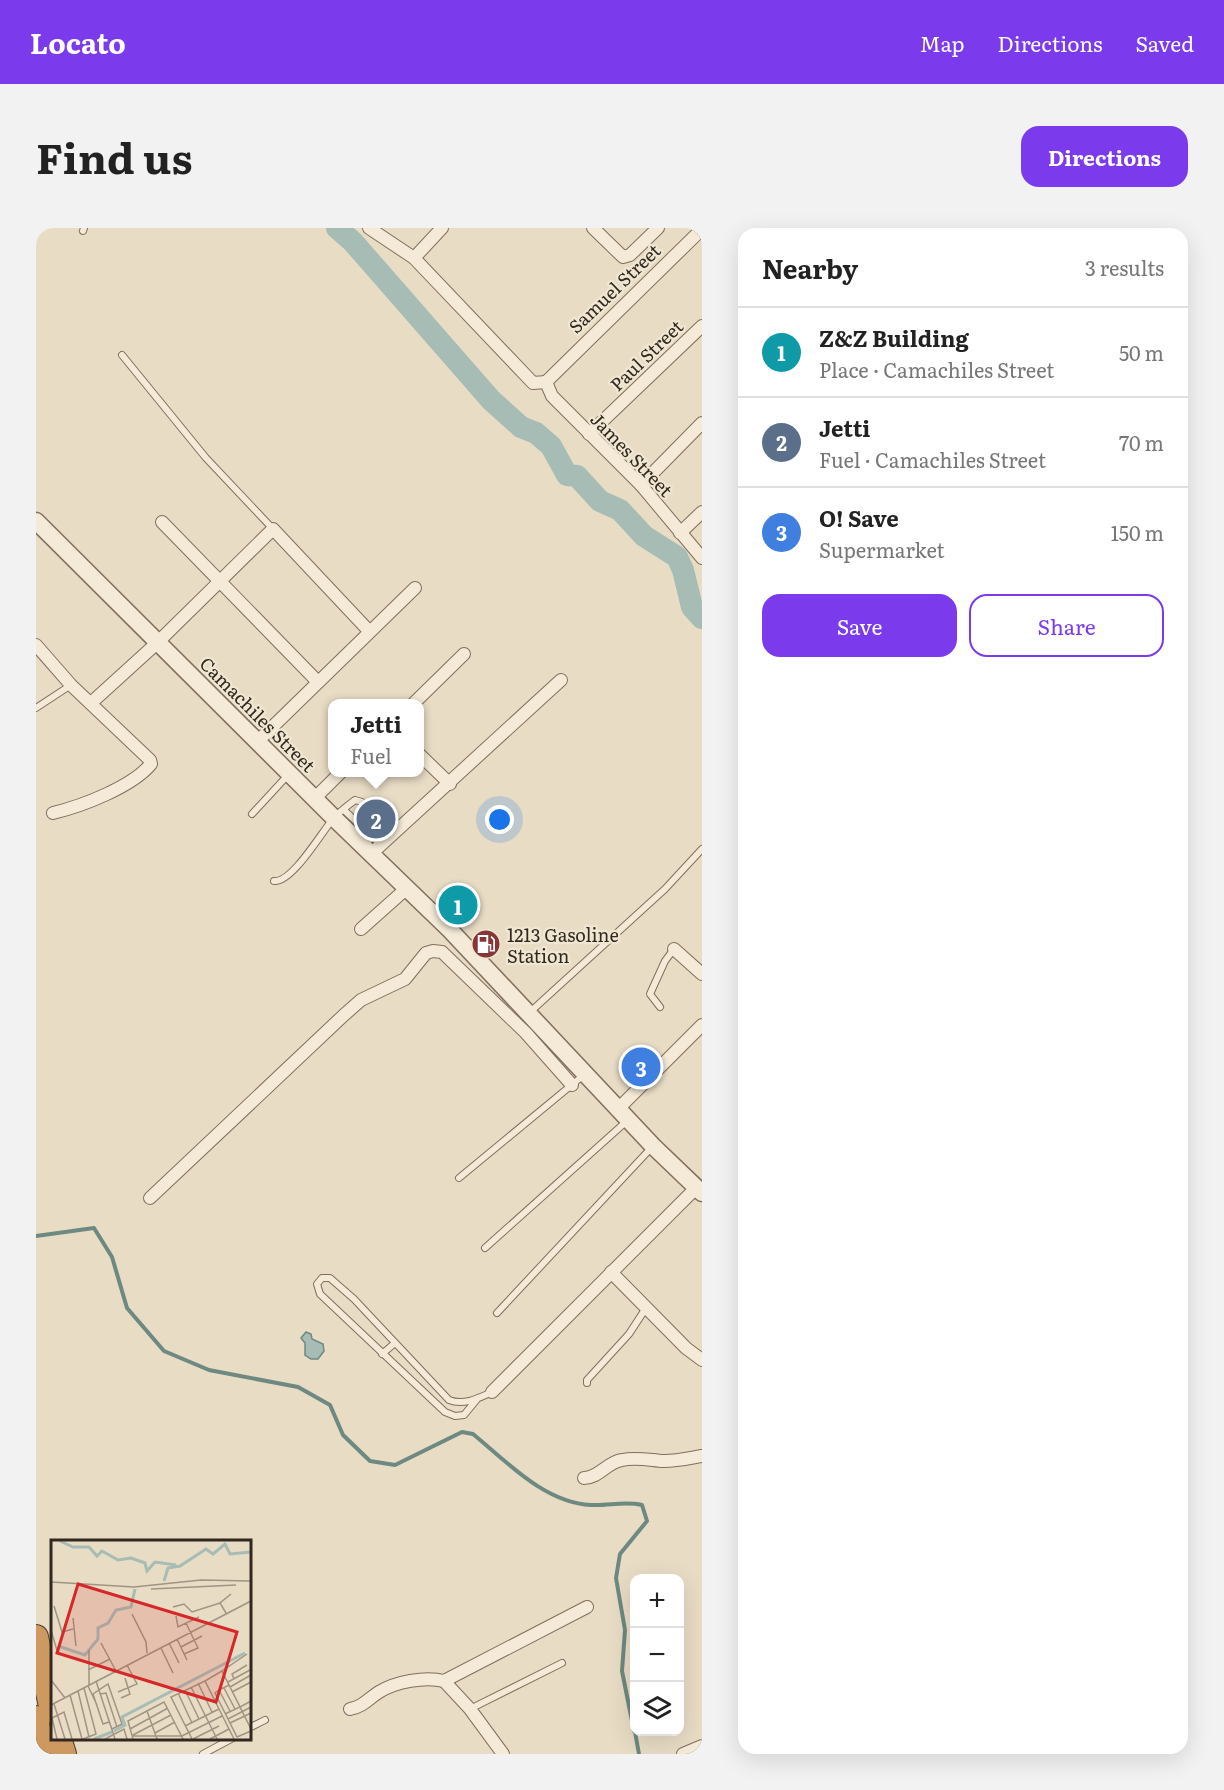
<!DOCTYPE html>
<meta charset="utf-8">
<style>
:root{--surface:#fff;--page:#f2f2f2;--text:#222;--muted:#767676;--line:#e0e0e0;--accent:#7c3aed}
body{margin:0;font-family:Literata,serif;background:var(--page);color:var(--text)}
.controls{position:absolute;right:18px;bottom:18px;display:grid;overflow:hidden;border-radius:12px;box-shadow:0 6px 24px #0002}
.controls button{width:54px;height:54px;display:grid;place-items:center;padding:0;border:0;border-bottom:2px solid var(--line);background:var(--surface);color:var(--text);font:30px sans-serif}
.you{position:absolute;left:464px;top:592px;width:21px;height:21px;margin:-15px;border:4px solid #fff;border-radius:50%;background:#1a73e8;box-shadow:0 0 0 9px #1a73e833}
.badge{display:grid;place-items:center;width:39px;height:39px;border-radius:50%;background:var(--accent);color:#fff;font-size:20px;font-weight:700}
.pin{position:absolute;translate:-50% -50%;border:3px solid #fff;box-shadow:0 2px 6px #0006}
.popup{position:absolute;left:292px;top:471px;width:96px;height:78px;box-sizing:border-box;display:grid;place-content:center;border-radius:12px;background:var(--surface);filter:drop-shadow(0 2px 4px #0005);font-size:20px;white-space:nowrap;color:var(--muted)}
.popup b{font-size:22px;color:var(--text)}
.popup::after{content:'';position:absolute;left:50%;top:100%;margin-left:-12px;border:12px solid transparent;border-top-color:var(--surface)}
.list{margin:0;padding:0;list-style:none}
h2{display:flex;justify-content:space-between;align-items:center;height:78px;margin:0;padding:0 24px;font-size:26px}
h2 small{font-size:20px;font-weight:400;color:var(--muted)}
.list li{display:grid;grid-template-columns:39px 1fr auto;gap:18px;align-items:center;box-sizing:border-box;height:90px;padding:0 24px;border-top:2px solid var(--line)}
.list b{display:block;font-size:22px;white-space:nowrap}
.list p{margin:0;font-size:20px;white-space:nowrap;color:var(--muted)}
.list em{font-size:20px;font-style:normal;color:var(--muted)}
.actions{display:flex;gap:12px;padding:18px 24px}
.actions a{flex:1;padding:14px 0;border:2px solid var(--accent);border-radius:18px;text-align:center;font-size:21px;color:var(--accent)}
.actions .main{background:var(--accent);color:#fff}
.icon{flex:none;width:33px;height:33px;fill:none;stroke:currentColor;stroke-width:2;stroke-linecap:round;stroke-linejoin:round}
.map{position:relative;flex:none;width:666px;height:1526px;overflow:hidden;border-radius:18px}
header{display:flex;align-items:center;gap:36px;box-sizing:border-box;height:84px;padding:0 30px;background:var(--accent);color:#fff}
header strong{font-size:28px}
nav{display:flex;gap:33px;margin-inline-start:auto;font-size:21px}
.intro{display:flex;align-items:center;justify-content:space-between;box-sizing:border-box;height:144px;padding:0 36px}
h1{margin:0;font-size:42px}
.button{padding:15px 27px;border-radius:18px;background:var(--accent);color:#fff;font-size:21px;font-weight:700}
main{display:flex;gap:36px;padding:0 36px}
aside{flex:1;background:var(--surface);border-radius:18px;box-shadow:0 6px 24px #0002}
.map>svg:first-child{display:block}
.water{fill:#a6bcb5;stroke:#6e8981;stroke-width:1.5}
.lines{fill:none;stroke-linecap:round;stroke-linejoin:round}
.stream{stroke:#6e8981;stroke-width:4}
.river{stroke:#a6bcb5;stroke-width:22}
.service-casing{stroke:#816f5d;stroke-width:8}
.minor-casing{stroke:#816f5d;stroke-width:14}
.tertiary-casing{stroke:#816f5d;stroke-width:19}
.motorway-casing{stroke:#4f3e31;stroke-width:26}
.service{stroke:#f4ead7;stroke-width:6}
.minor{stroke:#f4ead7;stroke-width:12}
.tertiary{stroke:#f4ead7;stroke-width:16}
.motorway{stroke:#cd9960;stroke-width:24}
.labels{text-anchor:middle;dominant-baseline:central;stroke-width:4.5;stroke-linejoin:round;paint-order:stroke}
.street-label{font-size:18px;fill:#33281f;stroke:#f0e7d3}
.poi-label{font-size:18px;fill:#33281f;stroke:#f0e7d3;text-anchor:start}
.inset-river{fill:none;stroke:#a6bcb5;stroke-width:3}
.inset-road{fill:none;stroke:#a09483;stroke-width:1.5}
.view{fill:#d62828;fill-opacity:0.15;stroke:#d62828;stroke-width:3}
.inset-edge{fill:none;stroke:#33281f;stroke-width:3}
</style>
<header>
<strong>Locato</strong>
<nav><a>Map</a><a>Directions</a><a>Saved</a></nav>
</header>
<div class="intro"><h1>Find us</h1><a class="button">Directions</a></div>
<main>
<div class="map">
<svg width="666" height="1526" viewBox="0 0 666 1526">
<rect width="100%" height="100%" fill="#e8dcc5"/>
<!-- water -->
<polygon class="water" points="270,1104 275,1106 276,1111 287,1116 288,1123 282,1131 275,1131 269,1127 269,1115 265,1110"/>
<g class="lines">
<!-- stream -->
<g class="stream">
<path d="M0,1008L58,1000L76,1029L91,1080L128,1123L173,1142L262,1159L294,1177L307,1207L334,1233L359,1237L426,1204L437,1206C471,1234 509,1275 555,1277C573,1278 588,1273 606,1277L611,1293L584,1326L580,1350L589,1402L586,1443L598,1503"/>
<polyline points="599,1504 603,1526"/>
</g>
<!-- river -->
<polyline class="river" points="301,0 317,14 455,172 485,199 500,205 515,218 531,247 541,248 564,273 584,282 608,308 641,329 647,342 656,379 666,390"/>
<!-- service casing -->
<g class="service-casing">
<g id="service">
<polyline points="47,3 48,0"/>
<polyline points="86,127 170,230 237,301"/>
<polyline points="0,480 35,457"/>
<polyline points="308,582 345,617"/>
<polyline points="216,586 252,547"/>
<polyline points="335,611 347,600 344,595"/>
<path d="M238,653C256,655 285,605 297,591C303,584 311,578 319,572L326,574L336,586"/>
<polyline points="624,779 614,766 629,733 638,721"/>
<polyline points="493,785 629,661 666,621"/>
<polyline points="423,950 549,846"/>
<polyline points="449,1020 592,892"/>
<polyline points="461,1085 617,918"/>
<polyline points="346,1126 359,1115"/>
<polyline points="551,1155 551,1152 593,1106 610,1080"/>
<path d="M442,1170L428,1187L419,1188L409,1184L284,1066L281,1056L286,1050H294L318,1071L413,1172C428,1178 443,1170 456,1164"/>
<polyline points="434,1481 526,1435"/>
<polyline points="213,1500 229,1492"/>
<polyline points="167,1526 197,1510"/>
</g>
</g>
<!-- minor casing -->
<g class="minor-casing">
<g id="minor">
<polyline points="333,0 378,30 406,0"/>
<polyline points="557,0 587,29 594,27 622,0"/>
<polyline points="666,1 510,154 516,168 605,257 666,330"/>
<polyline points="378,30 497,155 510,154"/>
<polyline points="553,206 666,98"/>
<polyline points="605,257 666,195"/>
<polyline points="126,294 281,453"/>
<polyline points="644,305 666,284"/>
<path d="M0,417L35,457L114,532L115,536C96,559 46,578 17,585"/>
<polyline points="55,475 121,415 237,301 333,403"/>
<polyline points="377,476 428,426"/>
<polyline points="222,513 379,360"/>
<polyline points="383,526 414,556"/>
<polyline points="279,570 305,544"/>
<polyline points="336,625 525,452"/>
<polyline points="325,701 371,660"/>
<polyline points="638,721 666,746"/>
<polyline points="582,881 666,797"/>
<polyline points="114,970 308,787 325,772 369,751 390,725 397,723 406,724 490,805 536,857"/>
<polyline points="575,1044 650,1120 666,1132"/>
<polyline points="456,1164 661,959"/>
<path d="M548,1250C563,1250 571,1234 586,1232C600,1229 613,1232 628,1233C641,1233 654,1230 666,1228"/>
<polyline points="408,1453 434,1481 467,1526"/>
<path d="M314,1481C328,1478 332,1471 343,1464C359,1454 389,1448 408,1453L551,1379"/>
<polyline points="647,1526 666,1518"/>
</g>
</g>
<!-- tertiary casing -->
<g class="tertiary-casing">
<polyline id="tertiary" points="0,293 298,590 414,702 617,918 666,965"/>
</g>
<!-- motorway casing -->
<g class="motorway-casing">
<g id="motorway">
<polyline points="0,1409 16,1483"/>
<polyline points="0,1490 7,1526"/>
<polyline points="23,1510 28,1526"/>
</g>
</g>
<!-- service -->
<use href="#service" class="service"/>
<!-- minor -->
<use href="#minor" class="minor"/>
<!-- tertiary -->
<use href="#tertiary" class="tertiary"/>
<!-- motorway -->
<use href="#motorway" class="motorway"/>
</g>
<!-- icons -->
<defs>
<g id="fuel-disc" transform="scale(1.5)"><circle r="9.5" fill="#883538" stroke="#f0e7d3"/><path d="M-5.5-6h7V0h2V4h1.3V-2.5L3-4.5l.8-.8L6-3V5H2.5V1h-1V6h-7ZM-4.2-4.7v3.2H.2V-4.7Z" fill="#fff"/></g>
</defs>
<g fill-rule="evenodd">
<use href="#fuel-disc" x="450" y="716"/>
</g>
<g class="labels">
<!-- street labels -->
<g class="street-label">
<text transform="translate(578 60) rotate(-44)">Samuel Street</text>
<text transform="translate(610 127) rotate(-44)">Paul Street</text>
<text transform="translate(596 226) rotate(46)">James Street</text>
<text transform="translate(222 486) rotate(45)">Camachiles Street</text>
</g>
<!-- poi labels -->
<g class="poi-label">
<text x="471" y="706">1213 Gasoline<tspan x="471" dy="21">Station</tspan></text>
</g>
</g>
<!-- overview -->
<g transform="translate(15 1312)">
<rect width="200" height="200" fill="#e8dcc5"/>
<path class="inset-river" d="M9,1L22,7H38L46,16L51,11L67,20L80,18L94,23L96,31L104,22L125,25M113,41L117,28L129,26L155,9L162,14L174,4L179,14L200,12M7,106L34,115L47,99V88L57,83L65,70L80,67L84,49M63,191L74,185L71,177L194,113M43,199L61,192"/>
<path class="inset-road" d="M0,42L83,47L150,40L200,41M100,49L185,45M3,66L11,92L22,89M122,67L133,64L141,72L169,63M175,73L169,63L180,54M81,74L95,102L96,113M125,76L127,87L148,77M22,78L25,106M0,90L7,114M126,99L136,120M50,103L65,131M118,103L128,123M130,107L151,96M110,108L122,133M133,114L147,108L135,83M37,130L59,119M183,139L181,134L196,125M0,140L14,158M45,141L64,199M154,141L171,131M177,142L199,130M147,143L161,172M38,145V110M178,145L168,150L179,171M37,146L46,165M140,147L166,199M179,147L200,135M173,148L184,169M134,150L148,179M168,150L164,153L186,197L200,191M27,151L38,197M67,152L86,144L76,125M181,152L200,142M127,153L141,183M49,154L55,153L66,187M19,155L31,199M70,158L79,154L74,138M200,161L189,167L200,189M3,164L14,199M0,165L200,61M96,171L106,199M174,174L189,167L171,131L196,114M177,179L200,167M58,182L52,184L42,154L57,144L71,184L61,189M179,183L200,173M134,186L168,169M79,189L117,168M104,193L124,182M82,195L120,175M82,196H131L171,176M6,199L1,178L13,172L21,199M32,199L45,194L33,148M54,199L73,189L76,199M82,199L77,181L113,162L132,199M141,199L120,157L154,141L183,199M142,199L168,186M159,199L178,189"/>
<path class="view" d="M27,44L186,92L165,162L6,113Z"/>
<rect width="200" height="200" class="inset-edge"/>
</g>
</svg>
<div class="controls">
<button>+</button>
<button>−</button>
<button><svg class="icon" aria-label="layers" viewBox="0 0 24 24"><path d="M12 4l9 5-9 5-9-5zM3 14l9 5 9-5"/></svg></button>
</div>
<div class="you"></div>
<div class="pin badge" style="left:422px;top:677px;background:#0f9aa8">1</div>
<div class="pin badge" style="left:340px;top:591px;background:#5c6f8a">2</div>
<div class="popup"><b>Jetti</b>Fuel</div>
<div class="pin badge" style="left:605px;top:839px;background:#3f7fe0">3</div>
</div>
<aside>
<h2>Nearby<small>3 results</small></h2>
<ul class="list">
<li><span class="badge" style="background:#0f9aa8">1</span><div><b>Z&amp;Z Building</b><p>Place · Camachiles Street</p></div><em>50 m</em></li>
<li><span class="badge" style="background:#5c6f8a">2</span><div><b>Jetti</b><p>Fuel · Camachiles Street</p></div><em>70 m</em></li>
<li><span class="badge" style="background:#3f7fe0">3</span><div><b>O! Save</b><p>Supermarket</p></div><em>150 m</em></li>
</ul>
<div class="actions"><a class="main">Save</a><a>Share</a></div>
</aside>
</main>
